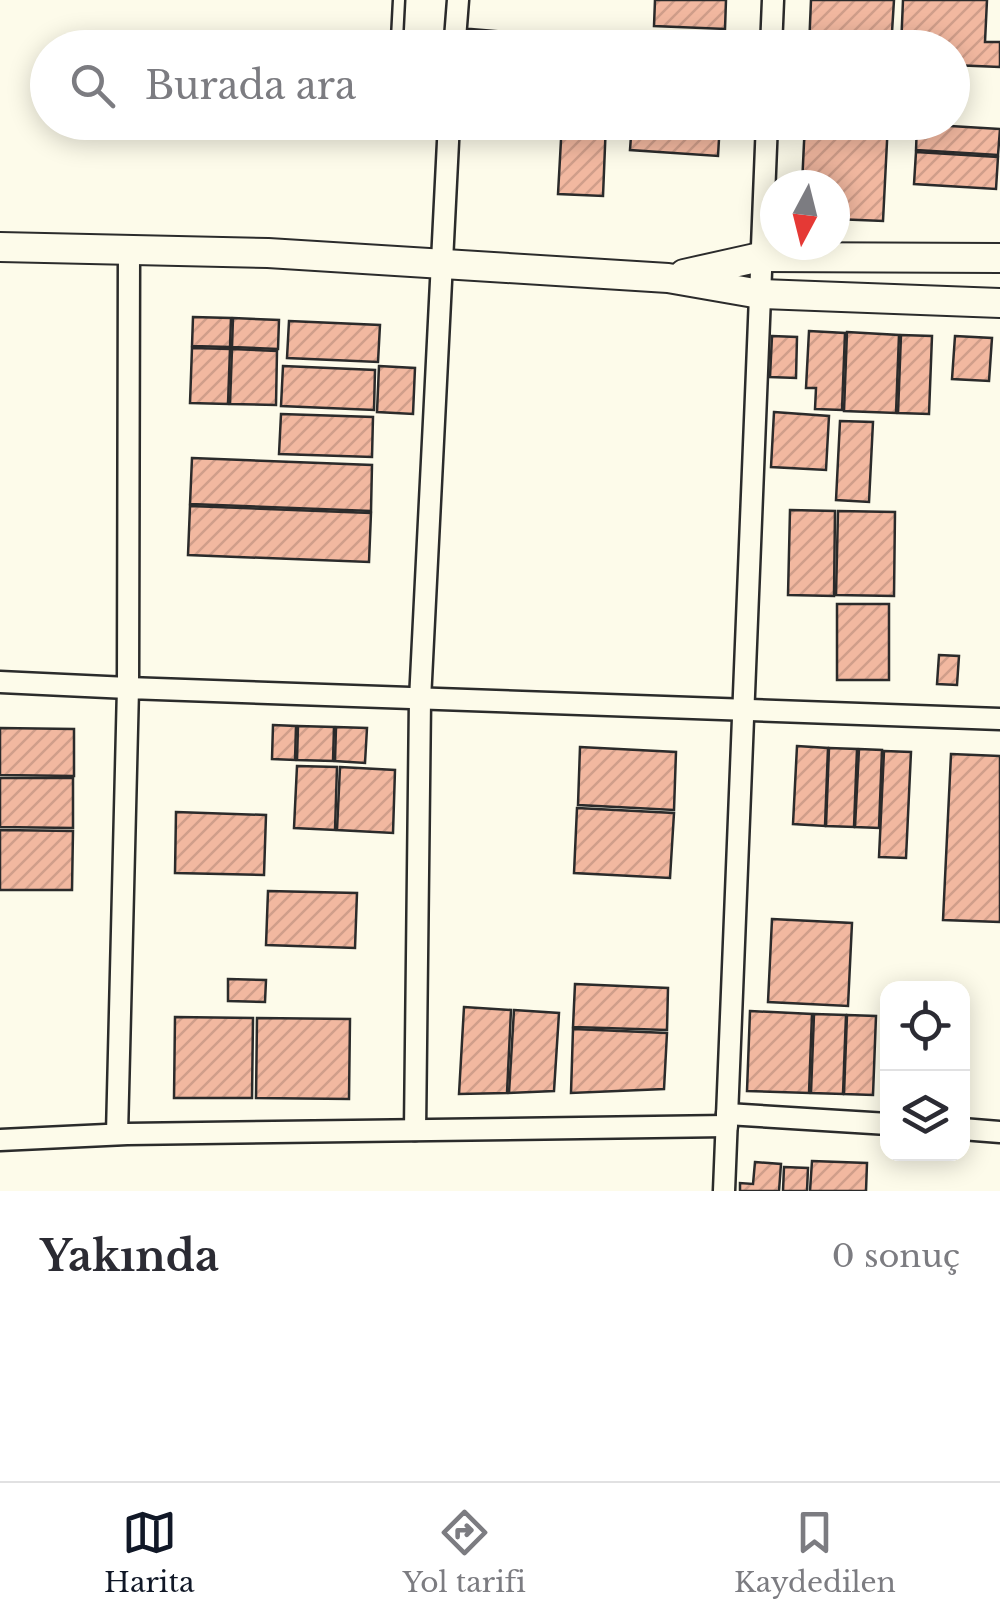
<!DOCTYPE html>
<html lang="tr">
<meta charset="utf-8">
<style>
:root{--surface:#fff;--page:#f7f7f7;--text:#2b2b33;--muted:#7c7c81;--line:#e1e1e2;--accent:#111827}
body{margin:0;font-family:"Libre Baskerville",serif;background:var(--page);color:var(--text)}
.controls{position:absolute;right:30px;bottom:30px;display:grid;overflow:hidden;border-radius:20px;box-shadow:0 5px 25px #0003}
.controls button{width:90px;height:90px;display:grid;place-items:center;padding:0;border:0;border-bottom:2px solid var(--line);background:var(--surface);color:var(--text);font:50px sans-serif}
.compass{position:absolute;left:760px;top:170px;width:90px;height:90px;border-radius:50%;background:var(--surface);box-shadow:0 5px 25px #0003;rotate:187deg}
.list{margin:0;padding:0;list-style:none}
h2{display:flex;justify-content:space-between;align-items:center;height:130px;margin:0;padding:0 40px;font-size:42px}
h2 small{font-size:32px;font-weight:400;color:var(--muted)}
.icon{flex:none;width:55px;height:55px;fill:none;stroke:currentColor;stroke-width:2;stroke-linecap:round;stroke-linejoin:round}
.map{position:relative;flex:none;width:1000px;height:1191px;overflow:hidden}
.search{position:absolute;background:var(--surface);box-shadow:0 5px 25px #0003;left:30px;right:30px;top:30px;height:110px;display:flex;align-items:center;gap:25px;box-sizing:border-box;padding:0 35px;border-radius:55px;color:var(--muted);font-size:38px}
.sheet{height:290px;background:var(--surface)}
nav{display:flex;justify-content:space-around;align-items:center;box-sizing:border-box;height:140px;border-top:2px solid var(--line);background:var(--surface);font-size:28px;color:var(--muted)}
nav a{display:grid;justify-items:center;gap:5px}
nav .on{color:var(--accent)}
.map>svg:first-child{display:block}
.building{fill:url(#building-hatch);stroke:#2b2b2b;stroke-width:2.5}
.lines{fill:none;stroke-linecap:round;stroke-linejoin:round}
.lane-casing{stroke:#2b2b2b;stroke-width:15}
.street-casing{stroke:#2b2b2b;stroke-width:25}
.secondary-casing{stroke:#2b2b2b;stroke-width:32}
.lane{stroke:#fdfbea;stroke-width:10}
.street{stroke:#fdfbea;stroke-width:20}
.secondary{stroke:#fdfbea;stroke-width:28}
</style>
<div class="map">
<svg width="1000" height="1191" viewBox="0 0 1000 1191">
<defs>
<pattern id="building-hatch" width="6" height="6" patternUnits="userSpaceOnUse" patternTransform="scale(2.5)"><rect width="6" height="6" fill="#f2b8a0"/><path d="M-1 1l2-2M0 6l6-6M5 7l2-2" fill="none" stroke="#d09e8a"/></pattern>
</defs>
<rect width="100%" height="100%" fill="#fdfbea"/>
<!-- building -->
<g class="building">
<polygon points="655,0 726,0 725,29 654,26"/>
<polygon points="811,0 894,0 891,48 809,48"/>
<polygon points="903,0 987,0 985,42 1000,42 1000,67 952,65 952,48 901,48"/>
<polygon points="562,122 606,122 603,196 558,194"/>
<polygon points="632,122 720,122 718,156 630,150"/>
<polygon points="805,122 888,122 883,221 835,219 835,185 802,185"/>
<polygon points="917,124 1000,129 998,155 916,150"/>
<polygon points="916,152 998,157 996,189 914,184"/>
<polygon points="193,317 231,318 230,347 192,346"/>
<polygon points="233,318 279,320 278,349 232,347"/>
<polygon points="289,321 380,325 378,362 287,358"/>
<polygon points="809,331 845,333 842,410 815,409 816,388 806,388"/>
<polygon points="847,332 899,335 896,413 844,411"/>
<polygon points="901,335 932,336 929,414 898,413"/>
<polygon points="772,336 797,337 796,378 770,377"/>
<polygon points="955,336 992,338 989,381 952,379"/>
<polygon points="192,348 230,349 228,404 190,403"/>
<polygon points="232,349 277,351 276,405 230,404"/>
<polygon points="283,366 375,370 374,410 281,406"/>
<polygon points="379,366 415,368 413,414 377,412"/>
<polygon points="774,412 829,416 826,470 771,467"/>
<polygon points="281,414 373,417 372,457 279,454"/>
<polygon points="840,421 873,422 869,502 836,500"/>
<polygon points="192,458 372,465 371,511 190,504"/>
<polygon points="190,506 371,513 369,562 188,555"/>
<polygon points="790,510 835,511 834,596 788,595"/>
<polygon points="838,511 895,512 894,596 836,595"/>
<rect x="837" y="604" width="52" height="76"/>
<polygon points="939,655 959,656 957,685 937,684"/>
<polygon points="273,725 296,726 295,760 272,759"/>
<polygon points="298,726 334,727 333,761 297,760"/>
<polygon points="336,727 367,728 365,763 335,761"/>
<polygon points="0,728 74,729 74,776 0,775"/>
<polygon points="797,746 828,748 825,826 793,824"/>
<polygon points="580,747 676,752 674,810 578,805"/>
<polygon points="829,748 857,749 854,827 826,826"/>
<polygon points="859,749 882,750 879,828 855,827"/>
<polygon points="884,751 911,752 906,858 879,857"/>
<polygon points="951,754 1000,756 1000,922 943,920"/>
<polygon points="297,766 337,767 335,830 294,828"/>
<polygon points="340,767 395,770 393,833 337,830"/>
<polygon points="0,778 73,778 73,828 0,827"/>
<polygon points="577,808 674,813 670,878 574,873"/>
<polygon points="176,812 266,815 264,875 175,873"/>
<polygon points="0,830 73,831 72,890 0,890"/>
<polygon points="268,891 357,893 355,948 266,945"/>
<polygon points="772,919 852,923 848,1006 768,1002"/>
<polygon points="228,979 266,980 265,1002 228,1001"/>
<polygon points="575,984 668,988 667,1030 573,1027"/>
<polygon points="464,1007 511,1010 507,1093 459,1094"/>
<polygon points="514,1010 559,1013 554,1091 509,1093"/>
<polygon points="750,1011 812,1014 809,1093 747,1091"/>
<polygon points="814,1014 846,1015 843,1094 811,1093"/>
<polygon points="847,1015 876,1016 873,1095 844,1094"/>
<polygon points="175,1017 253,1018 252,1098 174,1098"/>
<polygon points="257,1018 350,1019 349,1099 256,1098"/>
<polygon points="573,1029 667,1033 664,1089 571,1093"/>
<polygon points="812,1161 867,1163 866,1191 810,1191"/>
<polygon points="755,1162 781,1164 779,1191 740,1191 740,1183 753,1184"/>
<polygon points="784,1167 808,1168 807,1191 783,1191"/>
</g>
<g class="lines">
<!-- lane casing -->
<g class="lane-casing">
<polyline id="lane" points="397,39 399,0"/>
</g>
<!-- street casing -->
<g class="street-casing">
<g id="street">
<polyline points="458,0 455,39 561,48"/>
<polyline points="771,48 773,0"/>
<polyline points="0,682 128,688 129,250"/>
<polyline points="727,1114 888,1124"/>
<polyline points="962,1129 1000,1132"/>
<polyline points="415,1130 420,700 449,122"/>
<polyline points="117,1134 128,688 1000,719"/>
<polyline points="0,1140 127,1134 727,1126"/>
<polyline points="724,1191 767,122"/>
</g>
</g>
<!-- secondary casing -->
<g class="secondary-casing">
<g id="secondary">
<polyline points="0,247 268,253 668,278 760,294 1000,303"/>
<polyline points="684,274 760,257 1000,258"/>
</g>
</g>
<!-- lane -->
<use href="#lane" class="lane"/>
<!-- street -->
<use href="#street" class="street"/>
<!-- secondary -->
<use href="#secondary" class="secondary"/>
</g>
</svg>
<div class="controls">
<button><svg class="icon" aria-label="locate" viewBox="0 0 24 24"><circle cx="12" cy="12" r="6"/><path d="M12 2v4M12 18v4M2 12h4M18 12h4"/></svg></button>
<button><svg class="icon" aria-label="layers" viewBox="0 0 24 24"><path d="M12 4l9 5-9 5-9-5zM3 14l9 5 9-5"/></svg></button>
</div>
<svg class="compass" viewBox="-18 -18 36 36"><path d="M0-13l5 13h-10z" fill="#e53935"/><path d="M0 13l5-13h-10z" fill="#7c7c81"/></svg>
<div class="search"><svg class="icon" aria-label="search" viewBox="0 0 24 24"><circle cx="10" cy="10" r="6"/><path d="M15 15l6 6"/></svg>Burada ara</div>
</div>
<section class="sheet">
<h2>Yakında<small>0 sonuç</small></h2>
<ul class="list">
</ul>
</section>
<nav>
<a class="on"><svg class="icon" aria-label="map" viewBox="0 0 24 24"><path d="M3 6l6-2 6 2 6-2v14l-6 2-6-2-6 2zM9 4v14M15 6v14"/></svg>Harita</a>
<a><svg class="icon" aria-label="directions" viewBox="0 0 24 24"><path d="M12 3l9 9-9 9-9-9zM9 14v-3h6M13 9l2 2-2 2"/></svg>Yol tarifi</a>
<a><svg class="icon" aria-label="saved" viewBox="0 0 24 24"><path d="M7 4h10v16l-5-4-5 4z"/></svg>Kaydedilen</a>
</nav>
